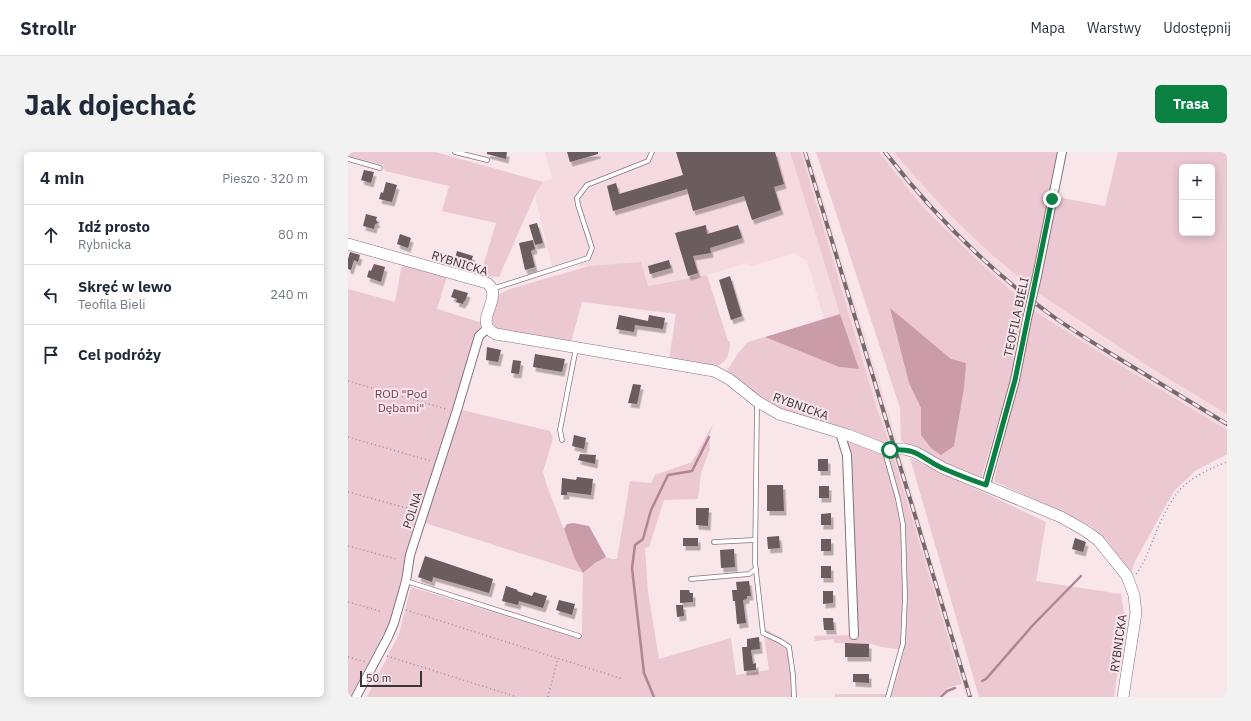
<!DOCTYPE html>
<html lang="pl">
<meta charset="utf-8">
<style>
:root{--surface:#fff;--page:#f2f2f3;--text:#1f2937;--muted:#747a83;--line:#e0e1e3;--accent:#0b8043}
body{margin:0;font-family:"IBM Plex Sans",sans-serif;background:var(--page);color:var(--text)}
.controls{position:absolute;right:12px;top:12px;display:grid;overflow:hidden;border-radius:6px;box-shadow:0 2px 10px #0003}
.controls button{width:36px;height:36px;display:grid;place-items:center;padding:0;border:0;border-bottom:1px solid var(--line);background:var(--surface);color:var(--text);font:20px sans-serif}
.scale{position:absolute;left:12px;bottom:10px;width:62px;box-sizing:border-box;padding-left:4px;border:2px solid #3c3537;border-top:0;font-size:11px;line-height:14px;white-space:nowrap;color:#3c3537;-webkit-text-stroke:3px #f8e6eb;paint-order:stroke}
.stop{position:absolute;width:12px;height:12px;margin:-9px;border:3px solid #0b8043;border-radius:50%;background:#fff}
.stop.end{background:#0b8043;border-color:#fff;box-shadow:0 1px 4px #0008}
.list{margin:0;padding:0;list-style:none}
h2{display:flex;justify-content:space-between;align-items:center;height:52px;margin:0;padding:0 16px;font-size:17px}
h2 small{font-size:13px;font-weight:400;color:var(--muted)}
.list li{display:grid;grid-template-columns:26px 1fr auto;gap:12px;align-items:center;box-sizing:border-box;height:60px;padding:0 16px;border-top:1px solid var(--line)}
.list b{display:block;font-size:15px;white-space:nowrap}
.list p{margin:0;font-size:13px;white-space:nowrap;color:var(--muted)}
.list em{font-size:13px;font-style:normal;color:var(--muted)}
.icon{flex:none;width:22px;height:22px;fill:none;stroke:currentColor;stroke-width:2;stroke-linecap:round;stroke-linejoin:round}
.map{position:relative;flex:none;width:879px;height:545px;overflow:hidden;border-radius:6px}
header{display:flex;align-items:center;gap:24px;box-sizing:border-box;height:56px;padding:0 20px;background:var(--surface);border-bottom:1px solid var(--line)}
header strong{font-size:19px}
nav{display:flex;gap:22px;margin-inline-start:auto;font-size:14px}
.intro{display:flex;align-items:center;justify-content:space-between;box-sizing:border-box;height:96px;padding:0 24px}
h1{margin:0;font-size:28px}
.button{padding:10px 18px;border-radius:6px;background:var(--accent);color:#fff;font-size:14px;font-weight:700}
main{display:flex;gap:24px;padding:0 24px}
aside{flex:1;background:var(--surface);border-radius:6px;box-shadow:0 2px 10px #0003}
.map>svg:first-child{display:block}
.built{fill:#f5dae2}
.green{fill:#ebc8d2;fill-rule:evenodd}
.forest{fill:#ca9caa}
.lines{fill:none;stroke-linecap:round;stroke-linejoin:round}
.stream{stroke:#b18593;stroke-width:2.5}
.building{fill:#6a5b5f;filter:url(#shadow)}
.lane-casing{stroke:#847479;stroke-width:5.5}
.street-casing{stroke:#847479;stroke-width:10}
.secondary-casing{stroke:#847479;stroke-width:12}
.path{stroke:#9c8f93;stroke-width:1.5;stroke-dasharray:1 3;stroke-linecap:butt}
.lane{stroke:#fff;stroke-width:4}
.street{stroke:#fff;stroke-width:8}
.secondary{stroke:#fff;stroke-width:11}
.rail-casing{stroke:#746a6d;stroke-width:4}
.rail{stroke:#f8e6eb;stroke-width:2.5;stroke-dasharray:8;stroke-linecap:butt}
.street-bridge-casing{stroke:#847479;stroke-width:10;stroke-linecap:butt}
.street-bridge{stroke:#fff;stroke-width:8}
.route{stroke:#0b8043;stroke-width:5}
.labels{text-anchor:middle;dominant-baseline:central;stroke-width:4;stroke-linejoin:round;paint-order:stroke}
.street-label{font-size:12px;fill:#3c3537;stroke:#f8e6eb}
.park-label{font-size:12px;fill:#783c52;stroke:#f8e6eb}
</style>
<header>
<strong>Strollr</strong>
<nav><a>Mapa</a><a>Warstwy</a><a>Udostępnij</a></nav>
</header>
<div class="intro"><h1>Jak dojechać</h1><a class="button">Trasa</a></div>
<main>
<aside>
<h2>4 min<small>Pieszo · 320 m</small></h2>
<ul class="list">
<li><svg class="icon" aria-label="ahead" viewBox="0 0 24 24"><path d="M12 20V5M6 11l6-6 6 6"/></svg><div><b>Idź prosto</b><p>Rybnicka</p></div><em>80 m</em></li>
<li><svg class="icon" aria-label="left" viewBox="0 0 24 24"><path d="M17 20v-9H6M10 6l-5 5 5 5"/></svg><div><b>Skręć w lewo</b><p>Teofila Bieli</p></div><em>240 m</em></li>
<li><svg class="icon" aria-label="arrive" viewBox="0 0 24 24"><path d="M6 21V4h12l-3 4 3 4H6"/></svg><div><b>Cel podróży</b></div></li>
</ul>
</aside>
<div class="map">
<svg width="879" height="545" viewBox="0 0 879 545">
<defs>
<filter id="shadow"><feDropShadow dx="2.5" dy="4.5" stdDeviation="0" flood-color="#0004"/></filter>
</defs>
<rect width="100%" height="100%" fill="#f8e6eb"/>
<!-- built -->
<g class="built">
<polygon points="197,0 442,0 492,162 476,167 459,109 446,101 404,114 398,111 359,123 300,134 293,110 252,114 204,114 187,43 195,30 204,26"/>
<polygon points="453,0 461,0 498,123 531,227 570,362 625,545 618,545 545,303 529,257"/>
<polygon points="531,0 546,0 584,43 656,114 682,134 678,152 628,107 573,53"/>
<polygon points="690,141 803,216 879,262 879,278 751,200 686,159"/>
</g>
<!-- green -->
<g class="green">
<polygon points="0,0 87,0 195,30 187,43 151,125 132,124 148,71 94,59 101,34 37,19 35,13 0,4"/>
<polygon points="442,0 453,0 529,257 542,293 427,256 378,220 391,200 400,190 417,185 491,215 510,217 492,162"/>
<polygon points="468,0 531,0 573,53 628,107 678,152 665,219 633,327 598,312 553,289 552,256"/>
<path d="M546,0H709L682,134C632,96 587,49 546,0Z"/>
<path d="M770,0H879V262L803,216L690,141L709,45L757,54ZM834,15H864V81H834Z"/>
<path d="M293,110L300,134L359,123L380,189H382C382,201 379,212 366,215L321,208L328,162L234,150L223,190L144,177L141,164L147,150L152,142L162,137L241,114Z"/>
<polygon points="54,112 99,124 89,157 134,171 68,374 55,416 50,442 39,477 2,545 0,545 0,137 47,150"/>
<polygon points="686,159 751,200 879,278 879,302 847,319 826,339 787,409 783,423 760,390 744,375 727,366 646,329"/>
<polygon points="114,258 202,279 205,286 195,320 199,334 227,406 235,421 247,411 258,405 264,407 269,407 282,329 303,331 307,323 344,310 365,272 361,285 362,297 353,321 350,347 316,348 301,395 297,396 300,440 311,507 383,486 388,523 421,518 416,484 417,477 442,491 447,545 19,545 51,482 63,435 233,487 234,478 235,421 77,371"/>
<polygon points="496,287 545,303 614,532 599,536 591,545 487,545 487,542 544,542 556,498 533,495 524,492 486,491 486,487 467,489 466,484 506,483"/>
<polygon points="562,306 698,370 688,429 773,442 777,467 766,545 631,545"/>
</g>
<!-- forest -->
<g class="forest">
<polygon points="542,156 603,207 618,211 616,236 606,294 593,303 583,296 573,283 573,256 561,231"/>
<polygon points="492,162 511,217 491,215 417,185"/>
<polygon points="225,371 241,374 258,405 247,411 235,421 227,407 216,377 219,372"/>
</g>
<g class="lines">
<!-- stream -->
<g class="stream">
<polyline points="634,529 638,527 685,473 733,424"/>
<polyline points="306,545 296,521 284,416 287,393 295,387 303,358 320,323 344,319 361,285"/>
<polyline points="593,545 599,539 607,536"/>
</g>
</g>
<!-- building -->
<g class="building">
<polygon points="139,0 159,0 158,7 139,2"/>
<polygon points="219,0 250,0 250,2 222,10"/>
<polygon points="328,0 427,0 436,32 426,35 433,58 404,68 396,44 345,59 339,37 265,59 259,34 268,31 271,42 335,23"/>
<polygon points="16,18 26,20 23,31 13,28"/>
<polygon points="38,30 49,33 44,50 31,47 33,40 35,41"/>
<polygon points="18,62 29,65 28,68 30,71 27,72 26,77 15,74"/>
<polygon points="189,71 195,91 187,93 181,73"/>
<polygon points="358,73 359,82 390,73 394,86 362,96 363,101 345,104 350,121 340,124 327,81"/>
<polygon points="52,82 63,86 60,96 49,92"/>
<polygon points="185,88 187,97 183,99 187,115 177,118 171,91"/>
<polygon points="109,99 125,104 123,110 119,109 118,113 106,110"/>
<polygon points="2,100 12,103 10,110 6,108 3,118 0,117 0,107"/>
<polygon points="321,108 323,116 302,122 300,114"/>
<polygon points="26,112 37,115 33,130 19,125 21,118 23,119"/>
<polygon points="382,124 394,164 383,168 371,128"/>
<polygon points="106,137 120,141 117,149 116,149 115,152 108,150 109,147 103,145"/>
<polygon points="271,163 300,169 301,163 317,166 315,177 287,173 286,180 268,177"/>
<polygon points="139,195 153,198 150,210 138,208"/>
<polygon points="187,202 217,207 214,220 185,215"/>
<polygon points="165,208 173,209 171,222 163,221"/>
<polygon points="285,232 293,233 289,252 280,251"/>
<polygon points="226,283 238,286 236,297 224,294"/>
<polygon points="232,302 248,303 247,312 230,308"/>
<rect x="470" y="307" width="10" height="12"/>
<polygon points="229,325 245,327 243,343 219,340 219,343 213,343 214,326 228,328"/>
<polygon points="419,333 435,333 436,359 419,359"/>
<rect x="471" y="334" width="10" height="12"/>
<polygon points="348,356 361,356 360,374 348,373"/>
<polygon points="483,361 483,373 473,373 473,362"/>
<polygon points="431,384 432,396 420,397 419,385"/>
<rect x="335" y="386" width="15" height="8"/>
<polygon points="727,386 738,390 735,400 724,397"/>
<rect x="473" y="387" width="10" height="12"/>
<polygon points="386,397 387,415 373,416 372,398"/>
<polygon points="77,404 145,427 141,441 85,425 84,430 70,425"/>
<rect x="473" y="414" width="10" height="12"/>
<polygon points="401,429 403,444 399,444 399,447 395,448 398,471 389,472 387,449 385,449 384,438 389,438 388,430"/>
<polygon points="158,434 170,438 169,439 184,444 186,440 199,444 195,456 171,449 170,453 154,449"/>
<polygon points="332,438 341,438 342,441 345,441 345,450 332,451"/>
<polygon points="475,439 485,439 485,451 475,452"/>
<polygon points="211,448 227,452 224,463 208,458"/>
<polygon points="328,453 335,453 336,464 329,465"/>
<polygon points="475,466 485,466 486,478 476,478"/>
<polygon points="411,485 412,497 403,498 405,512 408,511 408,518 396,519 394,495 399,495 399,487"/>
<polygon points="497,491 521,492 521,505 497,505"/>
<polygon points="505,522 521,522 521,531 505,530"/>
</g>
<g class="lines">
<!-- lane casing -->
<g class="lane-casing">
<g id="lane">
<polyline points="107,0 139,8"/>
<polyline points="0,7 32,16"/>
<polyline points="144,137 240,106 244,96 230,53 229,46 239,33 300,9 304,0"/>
<polyline points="409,252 407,410 415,481 432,489 441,495 445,523 446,545"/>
<polyline points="214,288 212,278 228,196"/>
<polyline points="536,297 550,347 555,373 557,445 555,491 540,545"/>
<polyline points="366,390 407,388"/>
<polyline points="343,427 401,422 408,417"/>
<polyline points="58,429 231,484"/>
</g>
</g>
<!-- street casing -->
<g class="street-casing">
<g id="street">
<polyline points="689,124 714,0"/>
<polyline points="492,281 499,303 506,483"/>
<polyline points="638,333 667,228 679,167"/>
<polyline points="8,545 40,485 46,471 58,429 62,403 109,258 131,184 140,176"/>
</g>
</g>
<!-- secondary casing -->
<g class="secondary-casing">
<path id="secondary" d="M0,92L139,131C158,146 122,170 148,182L366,219L381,227L410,250L431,262L500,283L536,297H556L567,300L595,316L713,365L736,378L750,388L779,424L786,443L788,461L775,545"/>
</g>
<!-- path -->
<g class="path">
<polyline points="0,229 98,257"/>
<polyline points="0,285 83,309"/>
<polyline points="0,340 66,358"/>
<polyline points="0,394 48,407"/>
<path d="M788,422C796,412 800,400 805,388C810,374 820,353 829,341C841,326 861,317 879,310"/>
<polyline points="0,450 32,459"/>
<polyline points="58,458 275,527"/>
<polyline points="39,504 169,545"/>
<polyline points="0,505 18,510"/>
<polyline points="200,545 210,506"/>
</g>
<!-- lane -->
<use href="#lane" class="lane"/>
<!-- street -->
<use href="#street" class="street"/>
<!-- secondary -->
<use href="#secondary" class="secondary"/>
<!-- rail casing -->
<g class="rail-casing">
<g id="rail">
<polyline points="457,0 622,545"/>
<path d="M537,0C584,61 640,117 703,163C728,181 754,196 780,212C813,232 846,252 879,272"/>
</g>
</g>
<!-- rail -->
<use href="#rail" class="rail"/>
<!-- street-bridge casing -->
<g class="street-bridge-casing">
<polyline id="street-bridge" points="679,167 689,124"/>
</g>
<!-- street-bridge -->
<use href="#street-bridge" class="street-bridge"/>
</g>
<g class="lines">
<!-- route -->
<path class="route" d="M542,298C571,296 571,305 594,316C608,322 623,328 638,333L667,228L704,47"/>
</g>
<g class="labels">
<!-- street labels -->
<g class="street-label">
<text transform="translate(112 111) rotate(17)">RYBNICKA</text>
<text transform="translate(668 165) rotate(-78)">TEOFILA BIELI</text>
<text transform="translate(453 254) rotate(20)">RYBNICKA</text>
<text transform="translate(64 358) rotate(-72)">POLNA</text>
<text transform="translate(770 491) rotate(-82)">RYBNICKA</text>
</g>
<!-- park labels -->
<g class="park-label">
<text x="53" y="241">ROD "Pod<tspan x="53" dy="14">Dębami"</tspan></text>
</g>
</g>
</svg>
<div class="controls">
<button>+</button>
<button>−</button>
</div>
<div class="scale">50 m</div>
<div class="stop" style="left:542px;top:298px"></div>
<div class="stop end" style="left:704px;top:47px"></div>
</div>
</main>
